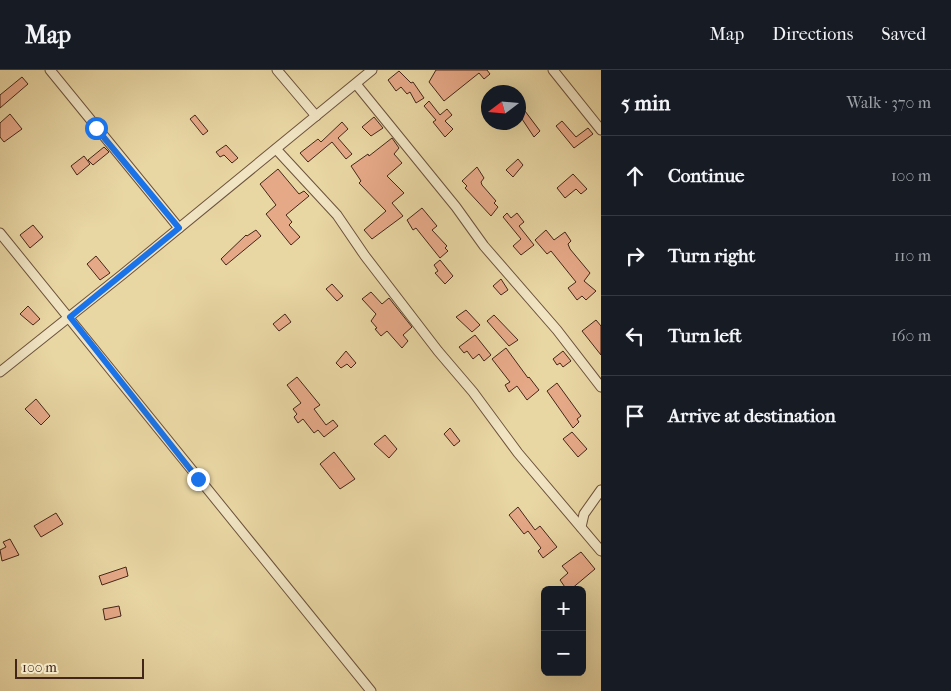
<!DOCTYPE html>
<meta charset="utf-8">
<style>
:root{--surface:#171b24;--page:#242831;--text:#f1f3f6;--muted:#9ea1a6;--line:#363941}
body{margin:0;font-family:"IM FELL French Canon",serif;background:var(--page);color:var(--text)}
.controls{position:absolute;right:15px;bottom:15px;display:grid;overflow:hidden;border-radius:8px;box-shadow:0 5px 20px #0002}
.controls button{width:45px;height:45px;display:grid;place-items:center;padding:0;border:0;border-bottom:1px solid var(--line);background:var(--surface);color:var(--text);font:25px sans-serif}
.compass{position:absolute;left:481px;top:15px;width:45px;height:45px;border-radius:50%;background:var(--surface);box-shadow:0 5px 20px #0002;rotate:254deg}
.scale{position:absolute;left:15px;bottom:12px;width:129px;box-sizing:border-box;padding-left:5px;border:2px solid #442619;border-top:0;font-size:14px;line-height:18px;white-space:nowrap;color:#442619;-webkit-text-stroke:4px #f0e4c3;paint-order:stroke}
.stop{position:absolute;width:15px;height:15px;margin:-11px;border:4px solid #1a73e8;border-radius:50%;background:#fff}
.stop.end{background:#1a73e8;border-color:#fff;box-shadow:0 1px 5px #0008}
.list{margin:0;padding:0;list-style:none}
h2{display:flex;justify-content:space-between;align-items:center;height:65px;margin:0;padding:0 20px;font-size:21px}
h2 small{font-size:16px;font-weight:400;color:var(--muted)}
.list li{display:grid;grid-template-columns:32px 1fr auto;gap:15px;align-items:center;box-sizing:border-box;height:80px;padding:0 20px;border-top:1px solid var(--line)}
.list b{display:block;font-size:19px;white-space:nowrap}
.list em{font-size:16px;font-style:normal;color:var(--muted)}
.icon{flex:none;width:28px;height:28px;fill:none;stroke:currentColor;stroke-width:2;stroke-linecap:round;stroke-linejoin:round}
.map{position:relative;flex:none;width:601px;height:621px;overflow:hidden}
header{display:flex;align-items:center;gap:30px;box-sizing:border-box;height:70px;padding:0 25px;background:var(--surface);border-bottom:1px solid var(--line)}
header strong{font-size:24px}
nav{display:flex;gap:28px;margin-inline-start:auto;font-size:18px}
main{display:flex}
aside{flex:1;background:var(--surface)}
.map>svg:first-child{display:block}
.building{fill:#e6a988;stroke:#442619}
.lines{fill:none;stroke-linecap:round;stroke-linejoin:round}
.minor-casing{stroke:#6d523c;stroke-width:11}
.minor{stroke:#f0e4c3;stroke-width:9}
.route{stroke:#1a73e8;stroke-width:6}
</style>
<header>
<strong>Map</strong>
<nav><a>Map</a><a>Directions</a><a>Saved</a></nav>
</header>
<main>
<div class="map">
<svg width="601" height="621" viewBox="0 0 601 621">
<rect width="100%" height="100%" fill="#e8d6a3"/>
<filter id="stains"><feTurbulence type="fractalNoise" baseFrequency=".004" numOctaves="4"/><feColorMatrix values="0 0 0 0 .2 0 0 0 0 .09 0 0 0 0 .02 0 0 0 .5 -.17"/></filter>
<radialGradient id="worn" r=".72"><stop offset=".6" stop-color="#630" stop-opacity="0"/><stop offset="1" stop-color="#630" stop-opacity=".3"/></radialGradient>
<!-- building -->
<g class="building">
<polygon points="436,0 487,0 490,4 484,9 479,3 444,31 429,12"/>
<polygon points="399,1 411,13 413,12 424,28 416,33 410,22 407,24 401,17 396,21 388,10"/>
<polygon points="22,7 28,14 0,38 0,25"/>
<polygon points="429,31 440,45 447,39 452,45 445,51 453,59 445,67 433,52 436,50 424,36"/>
<polygon points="525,41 540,61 534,67 520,46"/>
<polygon points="10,44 22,59 4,72 0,67 0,53"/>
<polygon points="195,45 208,61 203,65 190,49"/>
<polygon points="374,47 383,58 371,66 362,57"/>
<polygon points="562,51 576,67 588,58 593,64 574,78 556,56"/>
<polygon points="342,52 348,59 338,68 352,84 346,89 332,72 308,92 300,83 318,69 321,72"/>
<polygon points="392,68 399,78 394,84 402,93 387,106 404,123 392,133 403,146 372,169 364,160 386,141 359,113 361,111 351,96 368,84 369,86"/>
<polygon points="226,75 238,88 232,93 224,85 220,87 216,82"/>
<polygon points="104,77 109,82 93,95 88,90"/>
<polygon points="84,86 90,94 77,105 71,96"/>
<polygon points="518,89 523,95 513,107 506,100"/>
<polygon points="477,97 484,108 481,112 482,115 496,131 494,133 498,137 491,146 465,118 467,116 462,111"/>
<polygon points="278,99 299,124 304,121 309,126 286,145 292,152 289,155 300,167 291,175 266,144 276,135 260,114"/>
<polygon points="573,104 587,119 581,124 576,119 565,128 557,118"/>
<polygon points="422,138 437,156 432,160 447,176 445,178 448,181 440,188 416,158 413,160 407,150"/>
<polygon points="507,143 511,148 517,143 524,152 519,156 534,175 521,185 513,176 521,169 503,147"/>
<polygon points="33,155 43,167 30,178 20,165"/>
<polygon points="256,160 261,166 226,195 221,189 246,165 247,166"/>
<polygon points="546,160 554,170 565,162 571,171 568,174 570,179 590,203 584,211 596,221 586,230 582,226 577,230 568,218 576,212 551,181 547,184 535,170"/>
<polygon points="96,186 110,203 100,210 87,194"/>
<polygon points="440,190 453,206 445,214 435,203 438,201 434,195"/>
<polygon points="501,209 508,220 501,225 493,216"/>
<polygon points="332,214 343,226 337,231 326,219"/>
<polygon points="371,222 382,234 389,228 412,257 403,265 408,271 402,278 387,261 381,266 375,259 377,258 371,251 376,244 362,229"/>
<polygon points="28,236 40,249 33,255 20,244"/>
<polygon points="466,240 480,255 472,262 456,247"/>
<polygon points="285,244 291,252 279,261 273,254"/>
<polygon points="494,245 518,270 509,276 487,251"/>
<polygon points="596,250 601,256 601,285 582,261"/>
<polygon points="475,265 491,285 484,291 479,284 473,289 467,281 464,283 459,277"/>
<polygon points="506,278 528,308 529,307 539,320 527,330 517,316 509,322 505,315 510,312 492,289"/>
<polygon points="346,281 356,293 351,298 347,294 341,298 336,293"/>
<polygon points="563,281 571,291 563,297 560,293 557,295 553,289"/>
<polygon points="297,307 320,335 314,339 326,355 333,350 338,356 324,367 318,360 314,363 303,349 298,353 294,347 297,344 293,339 301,333 287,315"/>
<polygon points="557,313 581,346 577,349 579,352 573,358 547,321"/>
<polygon points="36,329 50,346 41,355 25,339"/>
<polygon points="450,358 460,371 454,376 444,364"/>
<polygon points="572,362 587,379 578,387 563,369"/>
<polygon points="385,365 397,379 389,388 374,374"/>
<polygon points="334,382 355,409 340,419 320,394"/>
<polygon points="518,437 535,460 540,456 557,477 543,488 538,481 541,478 528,461 524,464 509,445"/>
<polygon points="56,443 63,454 41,467 34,456"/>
<polygon points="10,469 19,485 2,491 0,480 6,477 3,472"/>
<polygon points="581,482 595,499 570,520 567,520 560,510 568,503 562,496"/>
<polygon points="126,497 128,506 102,515 99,506"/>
<polygon points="119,536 121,546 105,550 103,539"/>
</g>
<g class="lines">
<!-- minor casing -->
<g class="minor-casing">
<g id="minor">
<polyline points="50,0 179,158"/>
<polyline points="277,0 316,46"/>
<polyline points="553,0 601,60"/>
<polyline points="356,14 456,137 484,176 557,260 601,317"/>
<polyline points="276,79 337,145 365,186 438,281 473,322 518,383 601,481"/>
<polyline points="0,163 371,621"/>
<polyline points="0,302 123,204 372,0"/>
<polyline points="581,457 584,444 601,420"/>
</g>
</g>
<!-- minor -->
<use href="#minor" class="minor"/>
</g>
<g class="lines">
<!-- route -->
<polyline class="route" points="96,58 179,158 70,247 198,409"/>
</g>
<rect width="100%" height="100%" filter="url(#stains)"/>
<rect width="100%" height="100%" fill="url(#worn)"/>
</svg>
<div class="controls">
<button>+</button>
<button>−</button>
</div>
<svg class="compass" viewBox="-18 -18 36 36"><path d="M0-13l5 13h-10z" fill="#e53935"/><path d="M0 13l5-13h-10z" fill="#9ea1a6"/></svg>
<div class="scale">100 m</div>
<div class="stop" style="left:96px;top:58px"></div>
<div class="stop end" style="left:198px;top:409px"></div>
</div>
<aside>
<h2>5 min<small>Walk · 370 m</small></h2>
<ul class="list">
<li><svg class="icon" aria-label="ahead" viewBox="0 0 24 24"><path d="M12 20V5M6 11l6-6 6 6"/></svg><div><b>Continue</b></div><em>100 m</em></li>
<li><svg class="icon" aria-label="right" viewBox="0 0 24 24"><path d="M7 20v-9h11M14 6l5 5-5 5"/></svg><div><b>Turn right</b></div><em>110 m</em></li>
<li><svg class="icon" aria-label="left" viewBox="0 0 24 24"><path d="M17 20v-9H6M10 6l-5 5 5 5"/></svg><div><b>Turn left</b></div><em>160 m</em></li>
<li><svg class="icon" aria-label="arrive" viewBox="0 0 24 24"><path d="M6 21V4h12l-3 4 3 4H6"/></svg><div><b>Arrive at destination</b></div></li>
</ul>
</aside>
</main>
